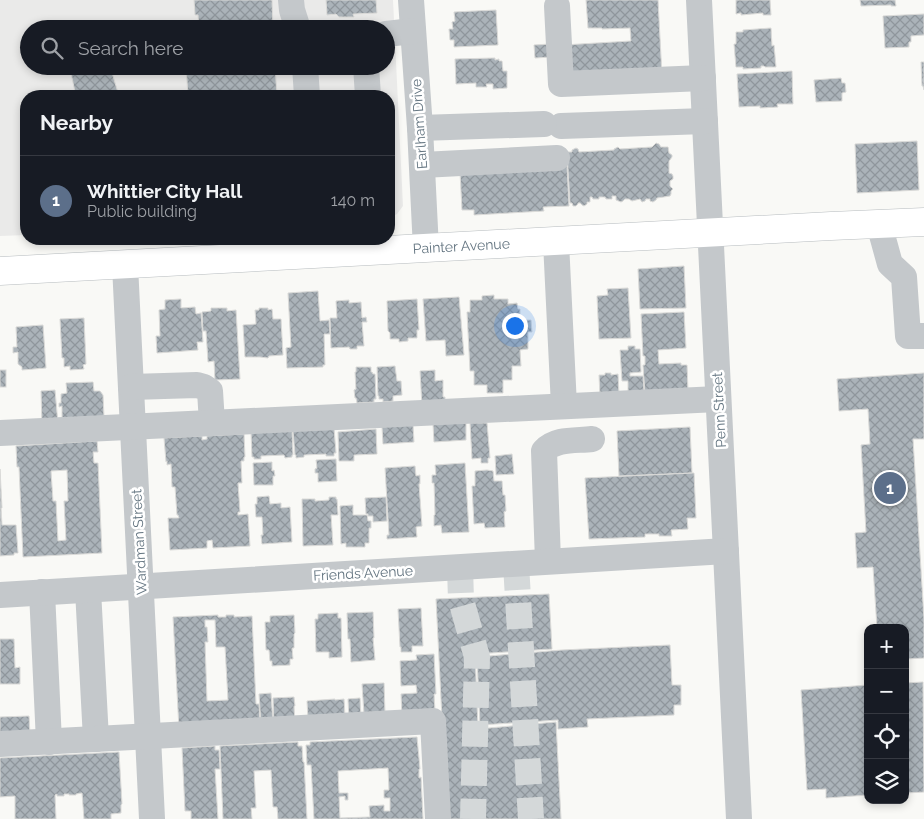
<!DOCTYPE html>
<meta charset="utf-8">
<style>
:root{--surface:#171b24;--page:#242831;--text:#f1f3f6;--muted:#9ea1a6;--line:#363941;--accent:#db2777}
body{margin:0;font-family:Raleway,sans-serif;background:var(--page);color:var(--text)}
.controls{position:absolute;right:15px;bottom:15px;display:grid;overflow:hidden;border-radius:10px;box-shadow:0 2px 8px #0003}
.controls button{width:45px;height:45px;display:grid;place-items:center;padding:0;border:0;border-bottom:1px solid var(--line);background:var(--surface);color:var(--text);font:25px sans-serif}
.you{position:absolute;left:514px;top:325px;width:18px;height:18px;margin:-12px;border:4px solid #fff;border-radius:50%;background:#1a73e8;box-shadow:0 0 0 8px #1a73e833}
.badge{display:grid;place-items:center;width:32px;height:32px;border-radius:50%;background:var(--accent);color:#fff;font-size:16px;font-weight:700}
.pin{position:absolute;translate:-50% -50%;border:2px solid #fff;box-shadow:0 1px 5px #0006}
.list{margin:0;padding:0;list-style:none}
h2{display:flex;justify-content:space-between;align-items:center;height:65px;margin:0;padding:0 20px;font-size:21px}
h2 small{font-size:16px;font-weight:400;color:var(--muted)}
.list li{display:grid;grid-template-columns:32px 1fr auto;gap:15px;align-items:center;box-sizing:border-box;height:90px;padding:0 20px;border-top:1px solid var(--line)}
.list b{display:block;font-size:19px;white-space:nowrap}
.list p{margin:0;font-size:16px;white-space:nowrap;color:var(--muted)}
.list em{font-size:16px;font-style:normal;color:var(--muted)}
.icon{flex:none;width:28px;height:28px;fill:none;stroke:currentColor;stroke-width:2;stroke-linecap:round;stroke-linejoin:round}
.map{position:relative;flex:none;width:924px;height:819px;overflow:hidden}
.search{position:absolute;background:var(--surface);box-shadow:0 2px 8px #0003;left:20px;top:20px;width:375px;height:55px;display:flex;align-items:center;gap:12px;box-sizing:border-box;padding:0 18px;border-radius:28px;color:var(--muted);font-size:19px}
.panel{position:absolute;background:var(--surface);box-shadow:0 2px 8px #0003;left:20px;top:90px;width:375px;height:155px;border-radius:20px}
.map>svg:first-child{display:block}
.built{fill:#eaeae9;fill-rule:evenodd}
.building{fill:url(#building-cross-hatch);stroke:#dadad8;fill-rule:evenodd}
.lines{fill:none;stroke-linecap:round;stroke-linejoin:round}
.minor-tunnel{stroke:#d4d8d9;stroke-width:26;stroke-dasharray:26 13;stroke-linecap:butt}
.major-casing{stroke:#b7bcbf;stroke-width:29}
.minor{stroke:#c4c8cb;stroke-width:26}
.major{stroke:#fff;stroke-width:28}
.labels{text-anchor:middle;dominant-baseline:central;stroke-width:5;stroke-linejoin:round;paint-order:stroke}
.street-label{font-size:14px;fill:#647581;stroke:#fff}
</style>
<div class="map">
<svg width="924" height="819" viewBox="0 0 924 819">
<defs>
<pattern id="building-cross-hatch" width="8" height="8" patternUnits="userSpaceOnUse" patternTransform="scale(1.25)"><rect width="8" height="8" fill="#abb3b9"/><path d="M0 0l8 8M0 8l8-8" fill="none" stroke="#8f969c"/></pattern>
</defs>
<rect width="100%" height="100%" fill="#f9f9f6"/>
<!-- built -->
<path class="built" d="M0,0H393L403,206L397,214L389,218V96H26V235L0,236ZM29,29H386V66H29Z"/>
<!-- building -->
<g class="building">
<polygon points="194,0 272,0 273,29 199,29 198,15 195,15"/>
<polygon points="326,0 376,0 377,13 353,14 354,17 339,17 336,14 327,15"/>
<polygon points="586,0 658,0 662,76 565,81 563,45 631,41 630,28 602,29 602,28 588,28"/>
<polygon points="736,0 770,0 771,15 763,15 763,13 741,15 741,13 736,14"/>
<polygon points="860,0 895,0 896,6 891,6 891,5 861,6"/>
<polygon points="496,10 498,45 454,47 454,40 450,40 449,29 453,29 452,22 455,21 454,12"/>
<polygon points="924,14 924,35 911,36 911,42 909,42 909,47 885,48 883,16"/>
<polygon points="771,28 772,46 774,45 776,67 765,67 764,66 761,66 761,68 743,69 743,67 736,67 734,44 736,44 736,32 743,32 743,30"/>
<polygon points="550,44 551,57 535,58 534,45"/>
<polygon points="495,58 495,60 499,59 499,61 502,61 503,71 507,71 507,88 493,89 493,84 486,84 487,87 476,87 476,83 456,84 455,59"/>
<polygon points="921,62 924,62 924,90 923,86 922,86"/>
<polygon points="94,66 110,66 119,96 73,96 72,92 75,92 71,73"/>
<polygon points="186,66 275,66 277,96 188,96"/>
<polygon points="792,71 793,104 777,104 778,107 760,108 760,106 739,107 737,74"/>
<polygon points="841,78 842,83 845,83 846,92 842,93 842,101 816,102 814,80"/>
<polygon points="917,141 919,190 857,193 855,144"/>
<polygon points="656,143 659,144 661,147 668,147 669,153 672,155 672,157 669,161 669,173 672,174 673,176 673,179 670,181 670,186 673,189 671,191 671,194 670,196 657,198 656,200 653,202 650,201 650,199 646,199 645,201 642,202 640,199 632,201 629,199 625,199 623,201 621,202 616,200 616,196 612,196 612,199 606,199 605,197 599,197 599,199 593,199 592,197 590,197 590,202 587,202 587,204 584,206 582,205 580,203 578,203 578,204 576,206 573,206 572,203 570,203 567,152 572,152 572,150 576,148 578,149 579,152 614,150 614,149 618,147 620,149 652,147"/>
<polygon points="567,166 569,206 543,207 544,211 474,215 474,210 462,210 460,172"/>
<polygon points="684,266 686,308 640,309 638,269"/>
<polygon points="628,288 631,338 599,339 597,296 608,295 607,289"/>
<polygon points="318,291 320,321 329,320 330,334 324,334 325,365 323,365 323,367 287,368 286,348 291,347 288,293"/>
<polygon points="494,295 494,299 508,299 508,304 517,303 518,309 520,309 520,320 531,320 532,332 528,332 528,349 520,350 521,366 512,366 512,380 503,380 503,393 487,393 487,385 474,385 474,371 470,371 467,312 470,312 470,300 482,300 482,296"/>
<polygon points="459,297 464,355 446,356 445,340 426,341 423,299"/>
<polygon points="181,299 181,308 195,307 196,314 201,313 203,342 197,342 198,350 157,353 156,336 160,336 159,310 165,309 165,300"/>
<polygon points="417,299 419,330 417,330 417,338 408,338 408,341 399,342 399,339 390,339 390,333 388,331 387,301"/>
<polygon points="349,300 349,303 361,302 362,318 366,317 367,322 362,322 364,346 357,346 357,349 350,349 349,347 331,348 330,318 337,318 336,301"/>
<polygon points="211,308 227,308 227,311 236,310 240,379 215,380 214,361 208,362 206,331 203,331 202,312 211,311"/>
<polygon points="259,308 268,308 268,310 272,309 273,319 281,319 283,355 269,356 268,358 260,357 245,357 243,325 256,324 255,310 259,310"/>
<polygon points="684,312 686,348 658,350 659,364 681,363 681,365 687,365 688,391 645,394 643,365 645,365 645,356 643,356 641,314"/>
<polygon points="84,318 86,364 83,365 84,369 70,370 70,366 64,367 64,358 62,358 60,319"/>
<polygon points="43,325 46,368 22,370 22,367 18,364 18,352 13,353 13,347 17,347 16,327"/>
<polygon points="628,346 635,346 635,349 640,349 641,372 630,373 630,376 643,376 644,392 628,392 628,381 622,381 620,350 628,350"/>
<polygon points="395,366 397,381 401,381 402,395 393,396 393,401 383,402 383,399 379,399 379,396 378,396 377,367"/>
<polygon points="356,367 371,367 371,372 372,372 373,374 375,374 376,399 374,399 374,402 357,403 356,398 355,398 354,390 356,389 355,372 356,372"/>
<rect x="0" y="370" width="6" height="17"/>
<polygon points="435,370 435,381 443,380 443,397 445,397 445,403 422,406 420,371"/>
<polygon points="605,373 611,373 611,375 618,374 619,395 600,396 599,375 605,375"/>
<polygon points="924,373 924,439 913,439 924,619 924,658 905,659 905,628 877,628 873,567 857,568 855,533 866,532 861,445 870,444 868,409 839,411 837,379"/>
<polygon points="93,382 94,391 100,391 103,395 104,417 62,420 62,406 59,407 59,403 61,403 61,394 67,393 66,383"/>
<polygon points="55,390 58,424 42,425 41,391"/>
<polygon points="466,423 466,440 434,442 433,424"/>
<polygon points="470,423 487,423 490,458 488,458 488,463 481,463 481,458 472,459"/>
<polygon points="413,425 414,442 383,444 382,427"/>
<polygon points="690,427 692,473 619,476 617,431"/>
<polygon points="334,428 336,453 334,453 334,456 326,456 326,454 304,455 304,457 296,458 296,455 295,455 293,431"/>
<polygon points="376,429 377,454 354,455 354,461 339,461 338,432"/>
<polygon points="292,430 293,455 292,455 292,457 285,458 284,455 261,456 261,459 254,459 254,457 252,457 251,432"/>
<polygon points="244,434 245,457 244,457 244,461 241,461 242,483 238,483 240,512 238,512 238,515 248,514 250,546 213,548 212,540 207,541 207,548 170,550 168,518 179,518 178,515 177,515 175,487 172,487 171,464 167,465 167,461 166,462 164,438 202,436 202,440 207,439 207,436"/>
<path d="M97,441L98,452H93L94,463H98L102,553L23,557L19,467H17L16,446ZM67,470L68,501H64L66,540L58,541L56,501H53L51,471Z"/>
<polygon points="512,454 514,474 496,475 496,473 495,456"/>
<polygon points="336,459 337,481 318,482 318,473 315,473 315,469 317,468 316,460"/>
<polygon points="272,462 272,471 274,470 275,476 273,476 273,485 254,485 253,463"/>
<polygon points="465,463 469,532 442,533 441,525 434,526 434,515 435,515 434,483 432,483 432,475 436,475 435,465"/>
<polygon points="415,466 416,476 420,475 420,484 419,484 422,526 416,527 417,537 387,539 387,535 389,535 385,468"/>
<polygon points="0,469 2,508 1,508 2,525 16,525 18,553 14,553 14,555 0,556"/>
<polygon points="487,470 493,471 494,481 502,481 503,495 505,495 506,511 504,512 505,527 485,528 484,523 474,524 472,486 475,486 475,471"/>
<polygon points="694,473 696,518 687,518 688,529 671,530 672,536 659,536 659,534 645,534 645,537 589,539 585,478"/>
<polygon points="269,496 270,504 281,503 281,508 290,507 292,542 262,544 261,535 263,535 262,517 256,517 255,504 257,504 257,497"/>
<polygon points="329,497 336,497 336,499 337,499 338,515 331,515 333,545 303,546 302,499 315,499 315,501 316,501 329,500"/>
<polygon points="386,497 387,521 373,522 373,516 368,516 368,514 366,514 365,498"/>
<polygon points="353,505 353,515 367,515 368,521 371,521 371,528 369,528 369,543 365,543 365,547 346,547 346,543 341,544 340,506"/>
<polygon points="549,594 552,649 475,654 478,729 556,722 561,819 447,819 436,599"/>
<polygon points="421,608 423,646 412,646 412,652 401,652 401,647 400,647 398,609"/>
<polygon points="373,612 374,638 373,638 375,660 351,662 350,639 348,639 347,613"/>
<polygon points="338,613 338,618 341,618 342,657 329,658 329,652 316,652 315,619 318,619 318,614"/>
<path d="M218,615V617H226V615H234V617L252,616L256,704H259L260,725L179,729L173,617ZM205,620H215L216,647H225L228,700L207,701L205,642H208L207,627H205Z"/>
<polygon points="294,615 295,633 294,634 294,648 292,648 293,659 290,659 290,665 272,666 272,661 270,661 269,650 266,650 265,622 270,622 270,616"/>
<polygon points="0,639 14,639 15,668 20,667 20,684 0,684"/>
<polygon points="670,645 672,685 681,685 681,705 674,705 674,715 587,719 588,727 558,729 558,720 480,725 477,657 562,650"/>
<polygon points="434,654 436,694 434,694 435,711 402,716 401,694 417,693 416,685 401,686 400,661 417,660 416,655"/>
<polygon points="923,682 924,792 905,793 905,683"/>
<polygon points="384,683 385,713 364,714 362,684"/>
<polygon points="868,685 868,795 826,798 826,789 807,790 801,690"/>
<polygon points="271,693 273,724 261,725 259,694"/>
<polygon points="294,697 295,706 294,706 295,724 274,725 273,698"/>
<polygon points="360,698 361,719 349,719 348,699"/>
<polygon points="335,699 335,700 344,699 345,717 308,719 307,701"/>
<polygon points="29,716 30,735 0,736 0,717"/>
<path d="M417,737L420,769H419V778L421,777L423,819H314L311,765H307L306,745H310V742ZM388,768L389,790H384V798H390V811H384V805L369,806L370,817L340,818L339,797L345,796V800H348V793H339L338,771Z"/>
<polygon points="298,742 298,746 302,746 303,762 304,762 307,819 278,819 277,807 273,807 271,770 254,771 256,808 251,808 252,819 223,819 220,746"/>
<polygon points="215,746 215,750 219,750 220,769 215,769 218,819 191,819 191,811 185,811 182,748"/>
<polygon points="119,752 122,804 121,805 121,813 111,814 111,819 84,819 82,793 76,794 76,795 69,795 69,794 64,794 64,796 57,796 57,794 55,795 56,819 15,819 15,796 0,797 0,758"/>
</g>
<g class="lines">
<!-- minor-tunnel -->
<g class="minor-tunnel">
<polyline points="516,564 531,819"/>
<polyline points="460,567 461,600 477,657 473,819"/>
</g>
<!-- major casing -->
<g class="major-casing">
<g id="major">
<path id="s1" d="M0,271L831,226L924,222"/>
</g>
</g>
<!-- minor -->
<g class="minor">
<polyline points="291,0 292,10 298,29"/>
<polyline points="411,0 420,128 426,249"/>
<polyline points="699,0 739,819"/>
<polyline points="557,6 561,84 703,78"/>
<polyline points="386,34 413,31"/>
<polyline points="305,66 307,96"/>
<polyline points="366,66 368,96"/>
<polyline points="561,126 705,121"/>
<polyline points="420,128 544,124"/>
<polyline points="422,165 557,158"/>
<polyline points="879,224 890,264 904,277 908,336 924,336"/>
<polyline points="556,242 564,406"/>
<polyline points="125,265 152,819"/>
<polyline points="131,387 197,385 204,387 210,391 212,423"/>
<polyline points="0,433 718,399"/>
<path d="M548,561L544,451C556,438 576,441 592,439"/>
<polyline points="88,590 96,739"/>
<polyline points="42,592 49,742"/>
<polyline points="0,595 726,551"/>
<polyline points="0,744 433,721 438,819"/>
</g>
<!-- major -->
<use href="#major" class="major"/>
</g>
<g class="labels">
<!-- street labels -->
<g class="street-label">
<text transform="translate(419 124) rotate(-94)">Earlham Drive</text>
<text stroke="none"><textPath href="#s1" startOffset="462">Painter Avenue</textPath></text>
<text transform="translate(719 410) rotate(-93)">Penn Street</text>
<text transform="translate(139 542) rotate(-93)">Wardman Street</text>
<text transform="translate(363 573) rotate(-3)">Friends Avenue</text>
</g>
</g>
</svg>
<div class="controls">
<button>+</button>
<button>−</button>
<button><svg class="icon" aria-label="locate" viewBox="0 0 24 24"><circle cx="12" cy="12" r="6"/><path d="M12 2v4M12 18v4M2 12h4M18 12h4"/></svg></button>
<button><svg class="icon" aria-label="layers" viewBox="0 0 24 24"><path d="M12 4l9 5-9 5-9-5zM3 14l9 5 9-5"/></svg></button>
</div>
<div class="you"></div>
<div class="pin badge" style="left:890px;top:488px;background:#5c6f8a">1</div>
<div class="search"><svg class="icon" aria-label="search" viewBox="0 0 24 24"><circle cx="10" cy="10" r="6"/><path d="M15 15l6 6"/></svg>Search here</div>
<section class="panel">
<h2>Nearby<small></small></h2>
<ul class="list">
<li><span class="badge" style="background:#5c6f8a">1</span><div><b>Whittier City Hall</b><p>Public building</p></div><em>140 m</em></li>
</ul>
</section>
</div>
